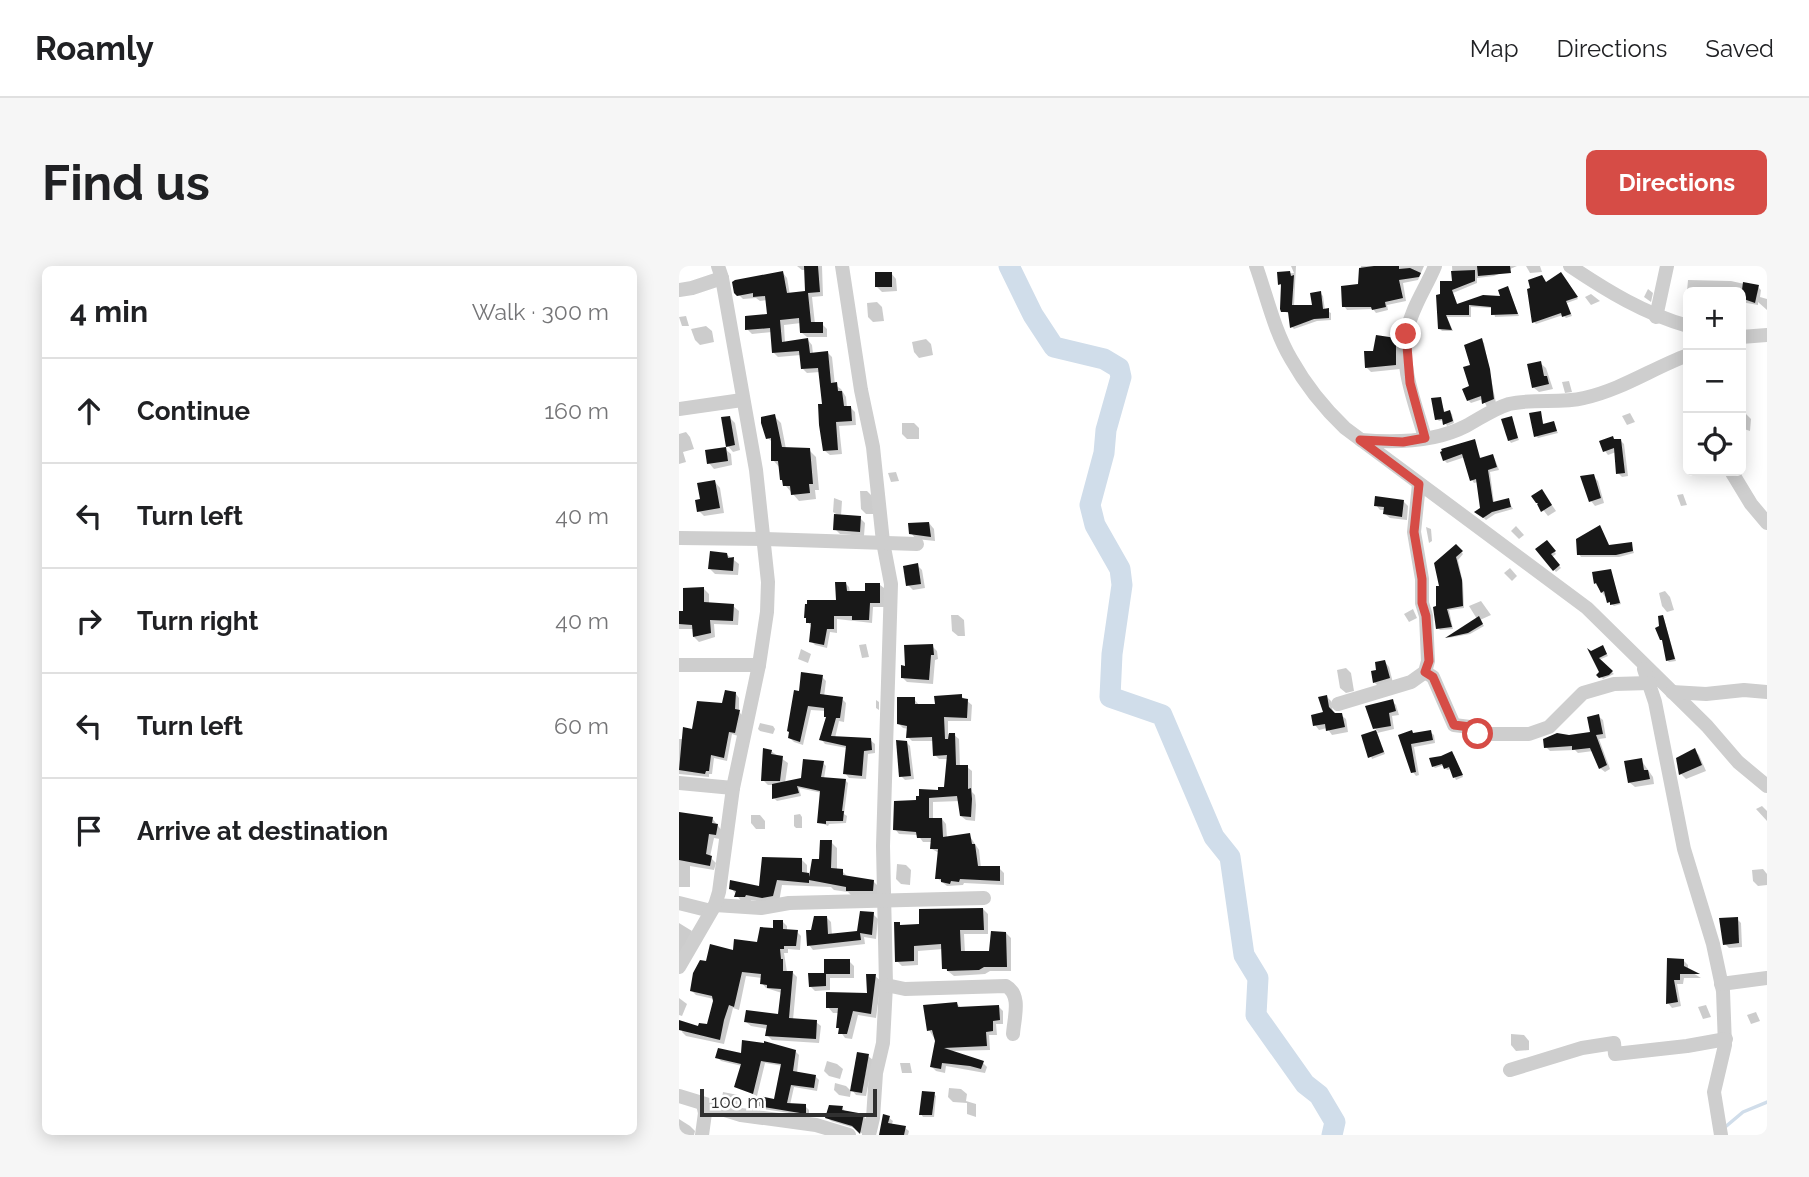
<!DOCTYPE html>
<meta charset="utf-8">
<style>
:root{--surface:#fff;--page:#f6f6f6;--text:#202124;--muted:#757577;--line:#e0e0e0;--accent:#d64c46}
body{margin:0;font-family:Raleway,sans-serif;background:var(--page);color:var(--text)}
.controls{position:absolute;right:21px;top:21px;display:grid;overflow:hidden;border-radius:10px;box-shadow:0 4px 18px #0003}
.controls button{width:63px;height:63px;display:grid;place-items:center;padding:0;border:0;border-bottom:2px solid var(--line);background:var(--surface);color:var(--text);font:35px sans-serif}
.scale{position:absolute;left:21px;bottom:18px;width:177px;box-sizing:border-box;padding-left:7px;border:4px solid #313131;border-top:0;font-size:19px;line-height:24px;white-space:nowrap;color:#313131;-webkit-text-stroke:5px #fff;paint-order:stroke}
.stop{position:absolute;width:21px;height:21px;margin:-16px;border:5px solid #d64c46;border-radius:50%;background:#fff}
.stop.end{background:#d64c46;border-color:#fff;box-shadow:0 2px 7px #0008}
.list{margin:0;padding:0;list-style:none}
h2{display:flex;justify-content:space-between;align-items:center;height:91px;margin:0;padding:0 28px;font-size:30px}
h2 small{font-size:23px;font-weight:400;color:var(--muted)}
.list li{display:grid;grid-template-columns:46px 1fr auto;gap:21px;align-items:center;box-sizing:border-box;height:105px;padding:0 28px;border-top:2px solid var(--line)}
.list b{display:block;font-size:26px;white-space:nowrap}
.list em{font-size:23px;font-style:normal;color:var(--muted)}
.icon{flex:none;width:38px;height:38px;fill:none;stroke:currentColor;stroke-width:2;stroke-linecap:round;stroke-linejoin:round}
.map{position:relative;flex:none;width:1088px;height:869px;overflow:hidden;border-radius:10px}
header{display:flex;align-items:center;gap:42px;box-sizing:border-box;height:98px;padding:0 35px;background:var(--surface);border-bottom:2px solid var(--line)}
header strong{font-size:33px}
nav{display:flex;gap:38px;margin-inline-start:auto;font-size:24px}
.intro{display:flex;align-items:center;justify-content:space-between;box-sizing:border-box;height:168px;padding:0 42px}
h1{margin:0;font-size:49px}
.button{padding:18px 32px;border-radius:10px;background:var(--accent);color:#fff;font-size:24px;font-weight:700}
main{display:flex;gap:42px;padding:0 42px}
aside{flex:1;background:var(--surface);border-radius:10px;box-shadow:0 4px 18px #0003}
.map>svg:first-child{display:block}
.shadow{fill:#0003}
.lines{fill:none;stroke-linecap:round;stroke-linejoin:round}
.stream{stroke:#d0ddea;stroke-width:3.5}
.river{stroke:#d0ddea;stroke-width:21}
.building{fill:#181818}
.minor{stroke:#cecece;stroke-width:14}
.route{stroke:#d64c46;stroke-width:9}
</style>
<header>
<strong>Roamly</strong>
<nav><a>Map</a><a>Directions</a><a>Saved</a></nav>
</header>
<div class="intro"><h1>Find us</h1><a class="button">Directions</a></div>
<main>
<aside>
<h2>4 min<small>Walk · 300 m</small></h2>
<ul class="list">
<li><svg class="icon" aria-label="ahead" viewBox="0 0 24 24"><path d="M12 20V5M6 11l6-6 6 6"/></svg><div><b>Continue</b></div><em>160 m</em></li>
<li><svg class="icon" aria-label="left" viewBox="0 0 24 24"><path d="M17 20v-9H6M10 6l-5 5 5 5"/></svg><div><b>Turn left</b></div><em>40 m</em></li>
<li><svg class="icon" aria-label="right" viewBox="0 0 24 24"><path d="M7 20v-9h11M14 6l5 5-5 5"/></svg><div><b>Turn right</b></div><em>40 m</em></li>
<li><svg class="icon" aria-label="left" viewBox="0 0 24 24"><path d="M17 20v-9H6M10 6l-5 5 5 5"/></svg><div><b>Turn left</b></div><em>60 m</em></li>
<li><svg class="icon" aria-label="arrive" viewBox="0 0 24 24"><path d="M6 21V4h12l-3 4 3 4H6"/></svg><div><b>Arrive at destination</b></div></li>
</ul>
</aside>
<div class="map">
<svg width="1088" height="869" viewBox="0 0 1088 869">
<rect width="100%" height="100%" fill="#fff"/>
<!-- shadow -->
<g class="shadow">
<polygon points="118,0 143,0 144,30 133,31 136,58 143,58 148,63 148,71 128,71 123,67 122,57 105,59 106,77 129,74 133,79 134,88 148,86 153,91 156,119 162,123 167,131 168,142 171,141 176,146 177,159 160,160 163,188 151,189 146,185 145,140 141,106 128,107 123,102 122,89 99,91 94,86 93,66 73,68 68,63 90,50 88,34 81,35 77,32 64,33 60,29 104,7 108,12 111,29 128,27 127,4 123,4"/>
<polygon points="612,0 617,0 615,40 635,40 641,27 644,30 646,44 652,47 652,54 638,55 615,63 613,61 611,48 604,45 604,21 600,18 600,8 615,7"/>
<polygon points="682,0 745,0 739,14 724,17 727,35 708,39 709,44 697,47 694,43 668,44 665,40 683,20"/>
<polygon points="773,0 838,0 815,10 798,12 798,17 774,27 779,40 824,32 829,22 840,50 816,51 814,42 792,41 792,51 768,51 774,65 763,65 761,63 774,17"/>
<polygon points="847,0 861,0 863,6 851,7"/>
<polygon points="212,7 217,13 218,25 203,26 198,21"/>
<polygon points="883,10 899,33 888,37 893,50 887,52 884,49 857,58 855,56 868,18"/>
<polygon points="1009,14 1052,15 1079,21 1082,24 1081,31 1088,33 1088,44 1079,36 1079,39 1062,36 1062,26 1009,26 1009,38 1007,36"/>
<polygon points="969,23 974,27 972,36 965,31"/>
<polygon points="912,28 921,35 912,39 906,31"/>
<polygon points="198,36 203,41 205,55 194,56 189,51 188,37"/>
<polygon points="7,50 10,60 3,60 0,51"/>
<polygon points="27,60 33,65 35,76 21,79 16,74 12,63"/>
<polygon points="247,73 252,78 254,89 240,92 235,86 233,76"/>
<polygon points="716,74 721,79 721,103 692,106 687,101 696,86"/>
<polygon points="802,74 805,77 817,137 808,141 804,133 792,137 789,134 793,101"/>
<polygon points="861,97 867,102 874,123 860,126 854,121"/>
<polygon points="890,115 893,126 886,127 883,116"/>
<polygon points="761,133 766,147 771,146 773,148 775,157 768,160 765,154 760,155 758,153"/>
<polygon points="861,147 865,159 874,157 879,167 859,172 857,170"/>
<polygon points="951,147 956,156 948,159 943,150"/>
<polygon points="1062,147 1067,148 1072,153 1071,165 1062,162"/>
<polygon points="95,150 102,157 107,183 130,184 137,191 140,224 136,224 137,233 120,235 106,219 101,202 94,194 94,177 89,172"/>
<polygon points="50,151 56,157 61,184 54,186 49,180"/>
<polygon points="832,152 840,174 832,177 830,174"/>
<polygon points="223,157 235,157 240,162 240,173 228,173 223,168"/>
<polygon points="7,166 11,171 15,183 4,186 7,196 0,198 0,168"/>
<polygon points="795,175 802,193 814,190 816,193 820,204 811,206 815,237 829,234 834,243 816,248 807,254 798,246 803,243 799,216 795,217 793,214 786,191 768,197 765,194"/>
<polygon points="937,175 942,175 945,178 949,210 943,211 939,207 937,186 929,189 926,185"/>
<polygon points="46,183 52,188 53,199 35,203 30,197"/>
<polygon points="217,206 220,215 212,216 209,207"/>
<polygon points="914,210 919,215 925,237 916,240 912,235"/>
<polygon points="36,216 41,222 45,247 25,250 20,245 23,234"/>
<polygon points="181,225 188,225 193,230 195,248 187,248 182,243"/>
<polygon points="863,225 877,245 869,250 858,236"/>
<polygon points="1004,228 1008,239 1002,240 998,229"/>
<polygon points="155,232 163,235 162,250 181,252 186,257 185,270 161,268 156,263 157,248 154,246"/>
<polygon points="725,236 729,240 728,254 711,252 706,248 707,244 701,244 697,239"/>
<polygon points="250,257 255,263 256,275 237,273 232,267"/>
<polygon points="837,260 845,269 840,273 832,265"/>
<polygon points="747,261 752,263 753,275 750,277"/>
<polygon points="868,276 877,288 873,291 882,302 877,306 858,283"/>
<polygon points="952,277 955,287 940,291 902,291 900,288"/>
<polygon points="777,280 784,288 779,294 784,317 785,342 770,344 774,363 761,364 759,362 759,342 763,321"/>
<polygon points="47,288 60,298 59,309 36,308 31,303"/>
<polygon points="238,299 243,304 246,322 234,324 229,319"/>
<polygon points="831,302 838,310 833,315 825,307"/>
<polygon points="931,305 942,338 935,340 930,336 916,317"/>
<polygon points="166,317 170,321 171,327 188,326 201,319 205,322 205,341 194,341 193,357 158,353 158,367 151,366 148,382 136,379 132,375 133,361 129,356 159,336"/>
<polygon points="25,323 30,328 30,338 54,340 60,345 59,359 35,358 36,371 20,376 15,371 15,363 0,363 0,347 6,347"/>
<polygon points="986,325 991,331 995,344 988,346 983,340 980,327"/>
<polygon points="802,335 812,349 801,354 805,360 791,368 769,372 798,353 790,340"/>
<polygon points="734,343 738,352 730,356 725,348"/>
<polygon points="272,349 279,349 285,354 286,370 279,370 273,365"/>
<polygon points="983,351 985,353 997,395 990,396 988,394 985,376 982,373"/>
<polygon points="187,378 190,391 183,392 180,379"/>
<polygon points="253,380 258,385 259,393 256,394 254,418 228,416 223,411 227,401"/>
<polygon points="122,383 132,388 129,397 119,393"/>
<polygon points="925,383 929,390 920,394 935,408 924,413 920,409 922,406 912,386"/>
<polygon points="706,396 710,401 714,417 700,421 696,417 694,406 699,405"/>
<polygon points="667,402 672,407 675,425 667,427 661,422 658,404"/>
<polygon points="143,411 147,415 145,431 163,433 167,437 165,456 160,455 156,472 191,474 196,478 196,487 189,488 187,513 170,512 166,507 168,482 146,478 142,473 149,452 147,445 132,444 124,479 115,476 111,472 121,427"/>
<polygon points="57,428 60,432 60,446 64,450 59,470 53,468 48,495 35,492 33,508 30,508 30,511 0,508 0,473 4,473 15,465"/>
<polygon points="282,430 293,439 292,455 269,455 269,468 275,469 280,473 281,501 288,501 293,505 293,526 296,529 297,539 296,555 287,554 282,550 281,535 254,536 254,554 263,553 267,558 268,572 290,569 300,584 302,602 320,602 325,607 325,619 285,617 284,619 268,620 258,612 260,587 253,583 253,576 244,576 239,569 220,568 216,563 242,532 266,523 269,493 260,493 256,489 255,475 233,475 229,471 230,463 224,462 220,458 235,433 240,439 258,439"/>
<polygon points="648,431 652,435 654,447 662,449 667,453 669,466 653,469 648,462 640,464 636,459 646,447"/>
<polygon points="197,434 200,436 200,444 197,442"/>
<polygon points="713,435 717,439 720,449 713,450 715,463 698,467 706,488 693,493 685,470 699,466 696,462"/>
<polygon points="919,450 924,454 927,472 920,473 931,503 926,506 921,502 914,485 899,487 896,484 871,485 867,481 890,470 913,467"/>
<polygon points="81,457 94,460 96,463 94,468 81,465 79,463"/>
<polygon points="751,466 755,469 756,477 735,481 740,509 737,510 734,506 721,470"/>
<polygon points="227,476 231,480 235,513 226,514 222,510"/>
<polygon points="1015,484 1020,489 1027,505 1007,513 1002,508"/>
<polygon points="92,485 109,497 106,517 123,513 144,497 147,500 145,513 166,514 169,517 165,548 168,550 167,557 150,558 149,560 140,556 143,527 120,522 122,530 98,535 95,532 95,519 89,519 84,514"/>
<polygon points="775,489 784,511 777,514 772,503 768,504 765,499 756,502 754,500"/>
<polygon points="962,494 974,511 975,518 956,521 950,516"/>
<polygon points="1083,540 1088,545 1088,555 1077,543"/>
<polygon points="0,548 33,552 43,565 41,573 35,572 31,591 37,597 35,604 11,600 11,621 0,621"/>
<polygon points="121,548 123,551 123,562 117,562 115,560 115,549"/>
<polygon points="72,549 81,549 86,555 86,563 77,563 72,557"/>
<polygon points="152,576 158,582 158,604 163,605 169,611 194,615 200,621 199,630 174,631 169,626 155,624 152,621 103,619 100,636 90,637 72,634 72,637 63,636 52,622 81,622 122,593 128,599 128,609 132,611"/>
<polygon points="218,598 227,599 232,604 231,619 222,618 217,613"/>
<polygon points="1084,603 1088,608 1088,619 1079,620 1074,615 1073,604"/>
<polygon points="304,643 309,648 309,668 285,668 286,687 312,686 327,667 332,672 332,705 311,705 306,708 275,710 265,702 264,683 239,685 239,699 223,700 218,695 220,658 223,661 242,660"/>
<polygon points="194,648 199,653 197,673 185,671 186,678 134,684 130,679 134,666 147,651 152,656 153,670 180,667"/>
<polygon points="1058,653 1062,657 1063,681 1050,682 1046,678"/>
<polygon points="103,655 108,660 108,665 118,666 122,670 121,684 109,683 109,687 105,687 108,706 114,707 118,711 114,754 137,756 142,760 140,777 93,774 88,769 89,763 72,760 67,756 101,750 103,727 87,722 83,717 83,712 67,710 60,744 54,742 45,778 7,770 3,766 6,757 21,762 29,760 35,733 17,729 12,724 28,698 80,677"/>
<polygon points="0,657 13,665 0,695"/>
<polygon points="990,694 1005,695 1009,699 1009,704 1022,712 1005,712 1004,718 998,718 1002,740 993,742 989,737"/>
<polygon points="170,695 175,700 175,712 151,712 151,724 136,725 131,720 146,708"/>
<polygon points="196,710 202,715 197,752 179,749 173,773 166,772 159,762 160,747 154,747 149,741 190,728"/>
<polygon points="0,732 8,738 3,750 0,749"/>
<polygon points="278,738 282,742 320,741 324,745 324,758 317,758 318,769 310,769 311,784 271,785 304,797 308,801 306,807 267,800 266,807 257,805 253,801 257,775 250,764"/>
<polygon points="1027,739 1032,751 1024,753 1019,741"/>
<polygon points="1077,746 1081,755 1072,758 1068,749"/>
<polygon points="832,768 845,769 850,775 850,784 837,785 832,779"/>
<polygon points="116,785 120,789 118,807 136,810 140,814 138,825 115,821 111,839 126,840 130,844 130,850 84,843 80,839 97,835 104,800 86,797 78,830 57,820 63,800 42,795 38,791"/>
<polygon points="189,790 194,794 187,830 177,829 173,824"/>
<polygon points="148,795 158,798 164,803 161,813 150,810 145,805"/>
<polygon points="221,797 231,797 233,807 223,807"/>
<polygon points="156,817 167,820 172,825 171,831 160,829 155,824"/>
<polygon points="270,822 282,823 288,828 287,835 297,838 297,851 288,848 288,837 274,836 269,831"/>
<polygon points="44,826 59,829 64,834 63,842 48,837 43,832"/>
<polygon points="255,828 257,830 255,851 244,851 242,848"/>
<polygon points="163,842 166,845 184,849 187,853 184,869 179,863 152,855 148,851"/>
<polygon points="210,852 214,855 212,860 226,862 230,865 229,869 202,869"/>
<polygon points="0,853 11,860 16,865 15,869 0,869"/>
</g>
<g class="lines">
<!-- stream -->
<polyline class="stream" points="1045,862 1064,846 1088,836"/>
<!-- river -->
<polyline class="river" points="330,0 354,49 375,81 425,93 440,102 442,111 427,164 425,187 411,239 416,259 441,303 443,319 433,388 431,431 483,449 535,571 551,591 565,689 579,712 577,749 626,818 640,829 656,856 653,869"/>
</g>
<!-- building -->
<g class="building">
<polygon points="125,0 139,0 141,26 129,27 132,56 144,56 144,67 121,67 120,52 101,54 103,76 129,72 131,87 149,85 152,117 158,116 159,125 163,125 165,140 172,140 173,155 157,156 159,184 144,185 140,159 139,138 143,138 139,102 122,103 120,85 93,87 91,62 66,64 66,50 88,48 86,30 74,31 74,27 58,30 55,27 53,16 56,14 104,5 108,27 126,25"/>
<polygon points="695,0 720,0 720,3 731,2 742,7 740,11 720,14 724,32 706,36 707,41 693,44 692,41 663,41 662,20 679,18 680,2"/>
<polygon points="798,0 831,0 832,7 799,10"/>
<polygon points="796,4 796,15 773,24 778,38 804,29 821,30 819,24 829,20 839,48 812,49 812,41 790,39 790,49 767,49 773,64 759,63 757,29 761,28 761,15 773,15 772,5"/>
<polygon points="611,5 612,10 615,9 613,39 633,39 631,27 642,25 644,43 650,42 650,52 635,53 611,62 609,46 602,46 601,43 602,18 599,19 598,6"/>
<rect x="196" y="6" width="17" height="15"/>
<polygon points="882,6 899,31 887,35 892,48 883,51 882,47 853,57 848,23 851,22 849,14 863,9 867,16"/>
<polygon points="1064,16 1080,19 1076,37 1062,32"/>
<polygon points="697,69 717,72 717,99 686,102 685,85 694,85"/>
<polygon points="803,72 811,103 815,133 803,138 802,130 788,135 783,123 790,120 784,101 791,99 785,79"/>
<polygon points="862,95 865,110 868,110 870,118 853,122 848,98"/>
<polygon points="762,131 765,146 771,144 774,155 764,159 763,153 756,154 752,132"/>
<polygon points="862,145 864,158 875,155 878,165 855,171 850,147"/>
<polygon points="96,148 103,181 131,182 134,218 130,218 131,227 112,229 111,220 104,220 103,214 101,214 99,195 92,195 92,172 87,173 82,157 82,151"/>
<polygon points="51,150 56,179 47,181 42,151"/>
<polygon points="833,150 839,172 829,175 822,153"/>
<polygon points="934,170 935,173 942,173 946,207 937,208 935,182 924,186 920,175"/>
<polygon points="796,173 801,192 814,188 818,201 809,204 814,236 830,232 832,241 813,246 804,252 795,246 801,242 797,213 791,215 783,188 764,195 761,186 763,185 762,183"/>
<polygon points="47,181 49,195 28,198 26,184"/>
<polygon points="915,208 922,232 910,236 901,210"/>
<polygon points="36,214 41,242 18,246 16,234 21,233 18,217"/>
<polygon points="863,223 873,239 862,246 858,238 859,237 857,237 852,230"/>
<polygon points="696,230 725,234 723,251 704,248 705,241 695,240"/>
<polygon points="155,248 182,250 181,266 154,264"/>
<polygon points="250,256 252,271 230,268 229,257"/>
<polygon points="921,259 930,279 953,276 954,285 937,289 898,289 897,273"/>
<polygon points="868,274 877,285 872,288 881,299 874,305 856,283"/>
<polygon points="777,278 784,285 777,291 783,314 784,340 768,343 773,361 757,363 754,341 757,340 757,320 760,320 755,297"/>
<polygon points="31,285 48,287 49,292 55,291 54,305 29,303"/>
<polygon points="239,297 242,318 227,320 224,300"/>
<polygon points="932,303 941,337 931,339 931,336 928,337 925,325 922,327 917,317 915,318 913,306"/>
<polygon points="156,316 167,316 168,325 186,325 186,317 201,317 201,337 191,337 190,354 173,354 173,350 155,350 155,363 148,363 145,379 130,376 132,357 127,357 127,352 125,352 126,338 128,338 128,334 157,334"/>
<polygon points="25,321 25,336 55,338 54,355 31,354 32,367 14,371 13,359 0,358 0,345 4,345 4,322"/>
<polygon points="984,349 996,393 987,395 983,374 981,374 976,362 980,360 979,350"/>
<polygon points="800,350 804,358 789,367 766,372"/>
<polygon points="254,378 255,389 252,389 250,414 222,412 222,399 226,400 225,379"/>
<polygon points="924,379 928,388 920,392 934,405 930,409 920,412 917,409 920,406 908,382 912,385"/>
<polygon points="706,394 711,412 694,417 692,405 697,404 696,396"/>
<polygon points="122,406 144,409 141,428 164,431 161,452 157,452 152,470 192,472 193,484 185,485 183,510 164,508 167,480 140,474 147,451 145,451 145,442 129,440 121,476 109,472 110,466 108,465 115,424 120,425"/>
<polygon points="46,424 57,426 56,443 61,444 56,467 50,466 45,492 32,489 30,505 27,505 26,508 0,504 4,461 13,463 18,435 43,437"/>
<polygon points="283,428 283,432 289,433 288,452 265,451 266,473 269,473 270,467 276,467 277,499 289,499 289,523 292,522 293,533 292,551 281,550 278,530 250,532 250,552 263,552 264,571 291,567 293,578 296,578 299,600 321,600 321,615 281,613 280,616 272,615 271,618 262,616 262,613 256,613 259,583 251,583 252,572 238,572 237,566 214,564 215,535 237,534 237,530 240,530 240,523 259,524 259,521 265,521 268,489 254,490 253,471 227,472 228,460 218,458 218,431 236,431 236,438 256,438 255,430"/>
<polygon points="648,429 650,441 656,447 663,447 666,461 647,465 646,458 634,460 632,449 644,446 639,431"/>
<polygon points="714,433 717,445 710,447 712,460 694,463 686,440"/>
<polygon points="920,448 924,468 917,469 928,499 920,503 911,482 893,484 893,480 865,482 864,473 878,467 890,469 911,466 908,451"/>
<polygon points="697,464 705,486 689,492 682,469"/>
<polygon points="733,464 734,467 752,464 754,474 732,478 737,506 732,507 719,469"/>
<polygon points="217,474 228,475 232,510 220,511"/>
<polygon points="84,482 93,484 92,488 104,490 101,515 82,515"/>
<polygon points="1016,482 1023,499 1000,509 997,492"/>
<polygon points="773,485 784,509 774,512 770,501 765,503 763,498 753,501 750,492 762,490"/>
<polygon points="963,492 965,504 969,504 971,513 949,517 945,495"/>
<polygon points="124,493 145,495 142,511 167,513 163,545 165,545 164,555 147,555 147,558 138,557 141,525 118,520 120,527 93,533 93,518 122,512"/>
<polygon points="0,546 34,551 33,557 39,558 37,569 30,568 27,588 33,590 31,600 0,594"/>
<polygon points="141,574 153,574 152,602 164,603 164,609 195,614 194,625 167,625 167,621 130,614 130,617 98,614 94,630 83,632 67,629 66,631 55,631 57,625 50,623 51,614 80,620 83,591 123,592 123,606 130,607 130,611 133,593 140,593"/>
<polygon points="304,642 305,664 281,664 282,685 310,685 312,665 327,666 328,701 305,701 300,704 268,705 268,703 263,703 262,678 235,680 235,695 216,696 215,656 221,656 221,659 240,658 240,643"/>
<polygon points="181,645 195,646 193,669 181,667 182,674 128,680 127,664 132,664 135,650 148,650 149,668 178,665"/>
<polygon points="1059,651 1060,677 1044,679 1040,652"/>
<polygon points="94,654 104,654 104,663 119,664 117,680 105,680 105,683 101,683 102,693 104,693 104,705 114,705 110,752 138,754 137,773 86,770 88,759 65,756 67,744 99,748 102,723 88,722 88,719 81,718 82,708 63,706 55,741 50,739 45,754 41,774 0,764 0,754 19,760 20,757 28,758 34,735 33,730 11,725 14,707 21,694 27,695 31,678 54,684 55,673 78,676 81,661 94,662"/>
<polygon points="988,692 1005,693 1005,700 1021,708 1001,708 1001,714 995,714 999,736 987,738"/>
<polygon points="145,693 171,693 171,708 147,708 147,720 130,721 129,707 145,707"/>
<polygon points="187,708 197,708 192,748 174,745 168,768 159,768 160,762 157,762 159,742 147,742 147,726 188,727"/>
<polygon points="278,736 279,741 320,739 321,754 314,755 314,765 307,766 308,780 265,782 305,795 302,803 291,800 263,797 262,803 251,801 256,775 253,764 248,765 244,739"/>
<polygon points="63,774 85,777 85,775 117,784 114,805 137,809 135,822 112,819 108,837 127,838 127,848 79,840 80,830 95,833 102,798 82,795 74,828 55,821 62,798 36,792 39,782 62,787"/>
<polygon points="178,786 190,788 183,827 171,825"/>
<polygon points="243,825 256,826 253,849 240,849"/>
<polygon points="150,839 164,840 163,844 185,848 181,868 173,860 146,852"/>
<polygon points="204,848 211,850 209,857 227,860 225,869 200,869"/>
</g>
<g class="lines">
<!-- minor -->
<g class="minor">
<polyline points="163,0 182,124 194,181 204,276 212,318 204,580 207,719 204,777 197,807 194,852 190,869"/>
<path d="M577,0C588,31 595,64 612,93C626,118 645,142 666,162L908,342L1028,460L1059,496L1088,520"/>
<path d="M891,0C928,25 966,48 1009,60"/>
<polyline points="0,24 13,22 43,12"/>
<polyline points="977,51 988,0"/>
<polyline points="1062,71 1088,69"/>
<polyline points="0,143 63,134"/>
<path d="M746,172C737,139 720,100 728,65C733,41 747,22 756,0"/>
<path d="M682,174C716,177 756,176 787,160C802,152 814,143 830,138C855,132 881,138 905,132C942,124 974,102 1009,89"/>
<polyline points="1052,205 1072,238 1088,257"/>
<polyline points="0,272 86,273 238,278"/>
<polyline points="0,399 80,399"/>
<polyline points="965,403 976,436 1005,583 1034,678 1044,725 1046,779 1035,826 1042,869"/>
<polyline points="746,406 754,411 775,459 791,461 799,468 850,468 870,461 904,427 935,418 971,417"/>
<polyline points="993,426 1027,428 1065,424 1088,426"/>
<polyline points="659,438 732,416 746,406 749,395 747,350 743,337 743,313 735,266 740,218"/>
<polyline points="0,517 54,522"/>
<polyline points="0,637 32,645"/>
<polyline points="36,639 82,642 110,637 305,632"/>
<polyline points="0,701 36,639 40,626 54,522 80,399 88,346 89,316 77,204 43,12 39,0"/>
<polyline points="1042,718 1088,712"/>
<path d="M207,719L226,723L327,720C343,729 335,752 334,768"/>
<polyline points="831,804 903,782 935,777 936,788 1008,780 1047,773"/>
<polyline points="0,830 62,849 137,859 170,869"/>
<polyline points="23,869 26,847 24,838"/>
</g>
</g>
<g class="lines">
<!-- route -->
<polyline class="route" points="727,68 731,117 746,172 724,176 681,174 740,218 735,266 743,313 743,337 747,350 750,395 746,406 754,411 775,459 791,461 799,468"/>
</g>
</svg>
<div class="controls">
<button>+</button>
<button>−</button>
<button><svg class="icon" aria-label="locate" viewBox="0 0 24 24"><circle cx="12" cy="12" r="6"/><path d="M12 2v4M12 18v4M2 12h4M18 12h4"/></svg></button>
</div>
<div class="scale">100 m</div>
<div class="stop" style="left:799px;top:468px"></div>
<div class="stop end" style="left:727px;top:68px"></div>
</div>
</main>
